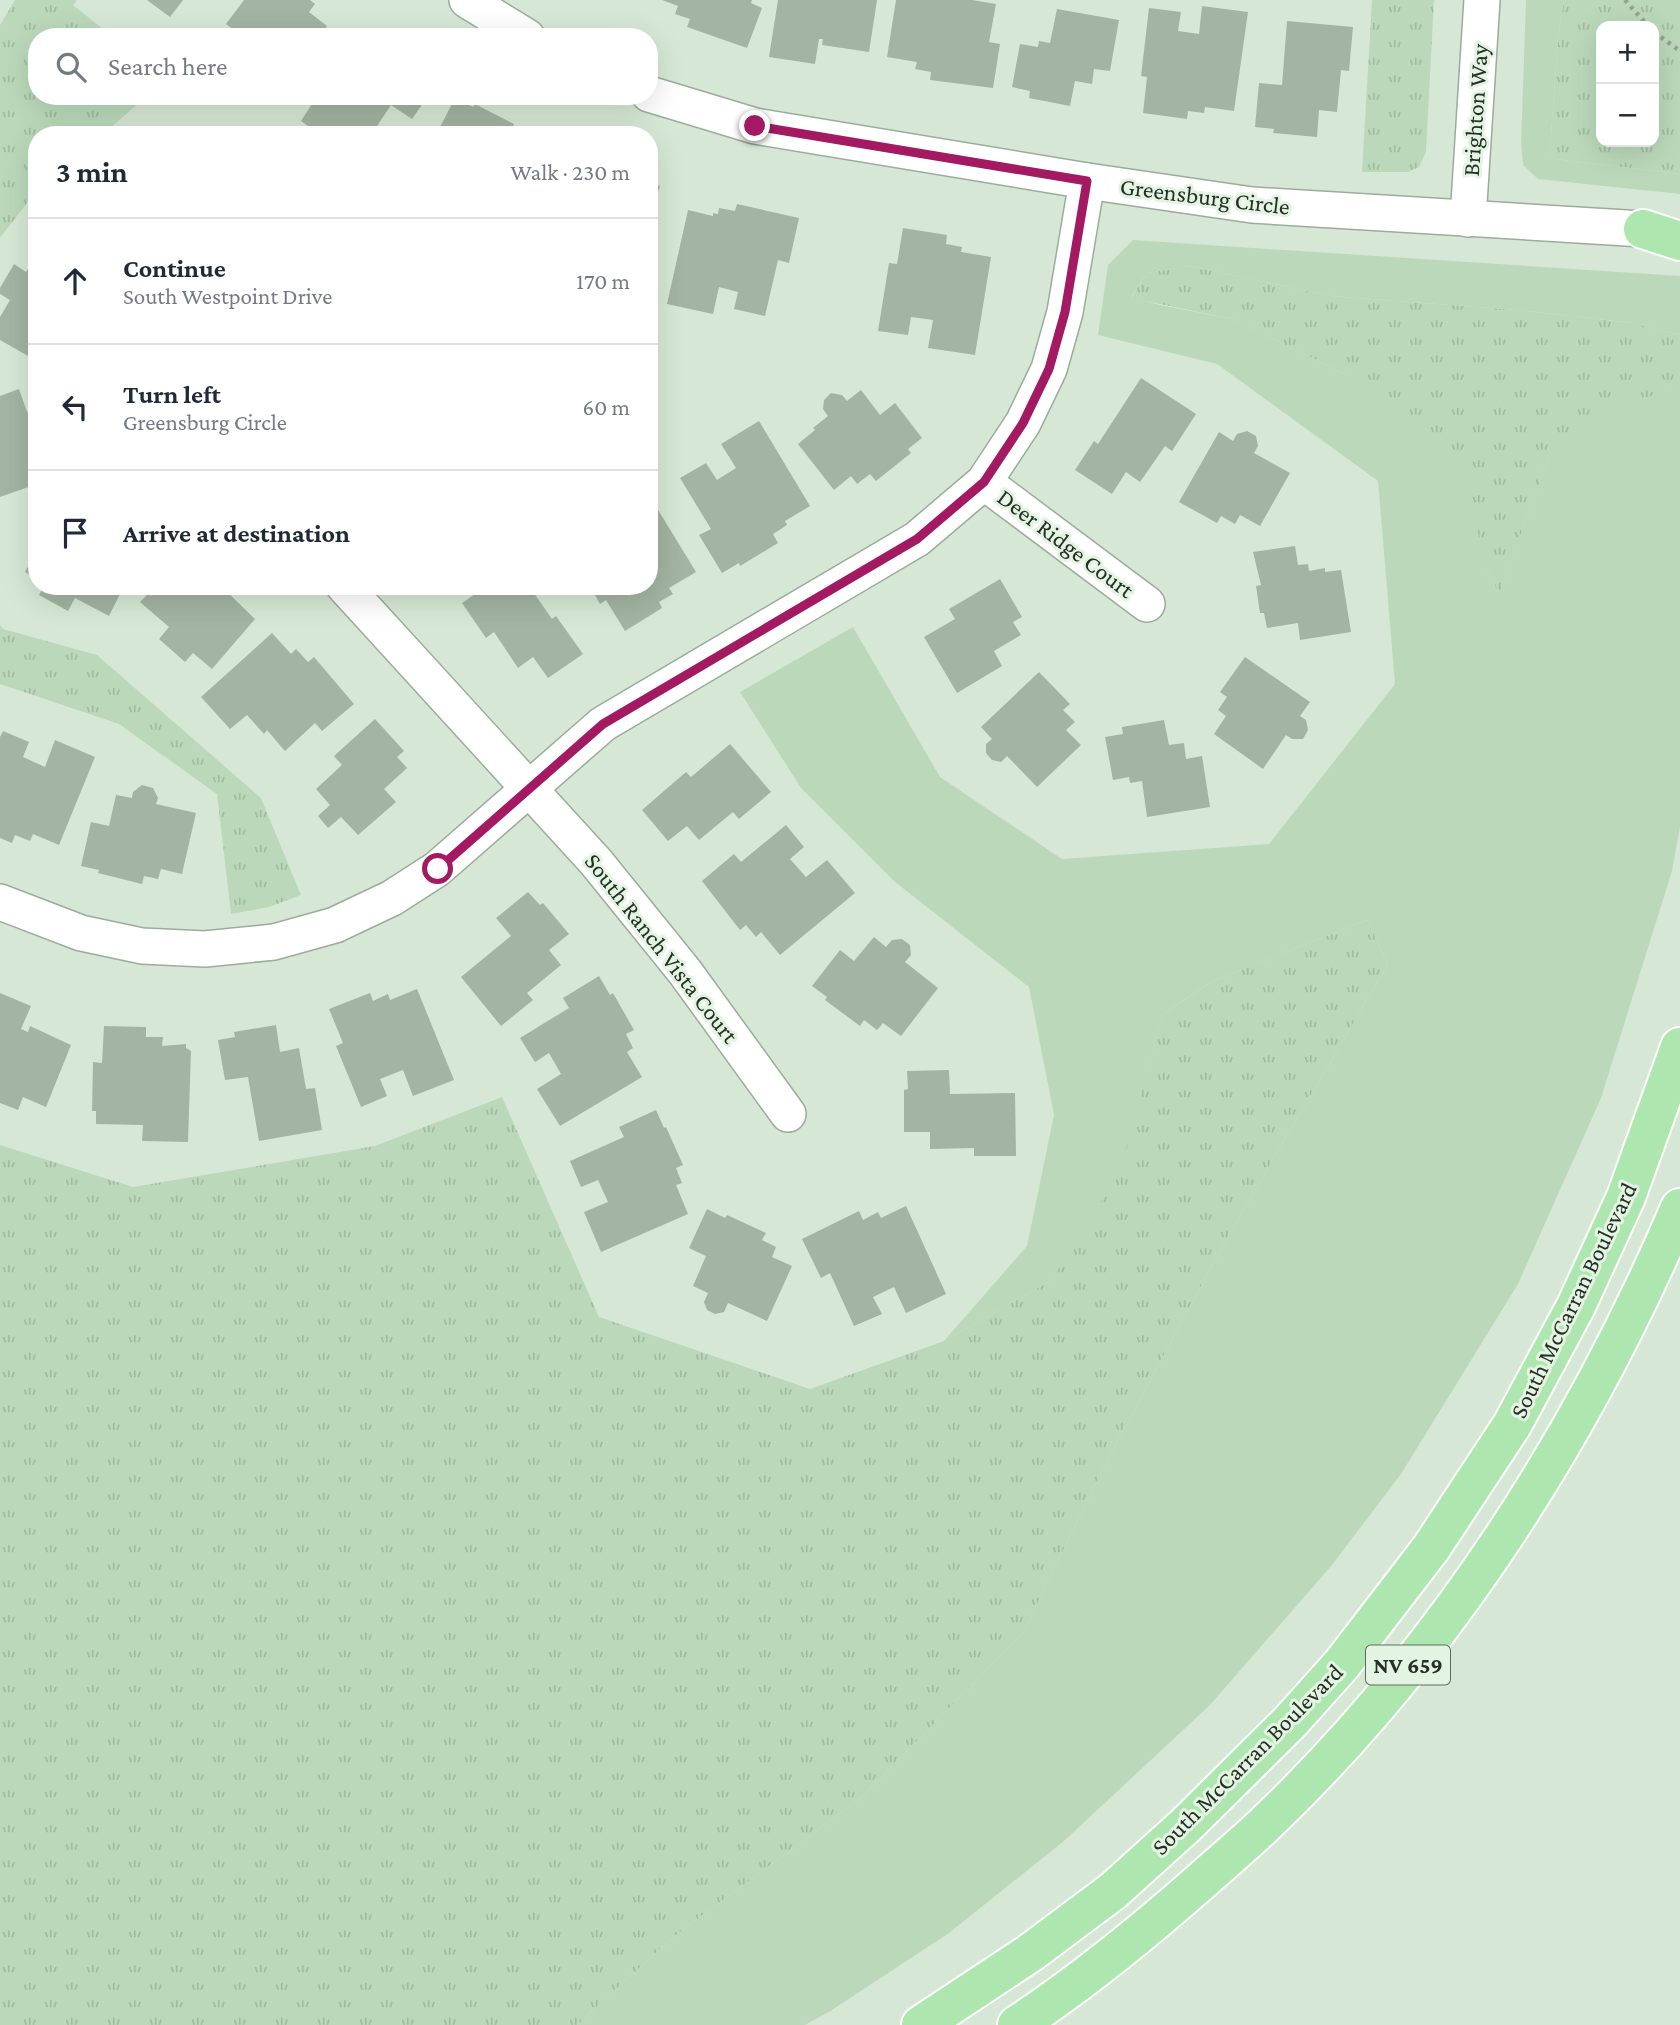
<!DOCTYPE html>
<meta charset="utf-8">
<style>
:root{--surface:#fff;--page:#f2f2f3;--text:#1f2937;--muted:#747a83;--line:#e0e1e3}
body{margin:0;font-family:"Crimson Pro",serif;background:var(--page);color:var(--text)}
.controls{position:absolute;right:21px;top:21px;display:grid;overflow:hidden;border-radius:14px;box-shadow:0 7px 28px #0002}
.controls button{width:63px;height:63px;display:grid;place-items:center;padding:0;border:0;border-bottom:2px solid var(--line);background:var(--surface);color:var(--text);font:35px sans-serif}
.stop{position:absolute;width:21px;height:21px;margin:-16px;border:5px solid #a31a63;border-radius:50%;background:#fff}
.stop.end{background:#a31a63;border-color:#fff;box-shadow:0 2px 7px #0008}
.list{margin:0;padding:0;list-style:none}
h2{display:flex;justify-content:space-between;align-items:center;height:91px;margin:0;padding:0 28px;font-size:30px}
h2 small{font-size:23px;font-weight:400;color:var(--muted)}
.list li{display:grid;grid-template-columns:46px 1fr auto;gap:21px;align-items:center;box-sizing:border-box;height:126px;padding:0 28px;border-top:2px solid var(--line)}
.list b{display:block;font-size:26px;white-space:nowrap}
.list p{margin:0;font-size:23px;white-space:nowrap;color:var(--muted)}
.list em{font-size:23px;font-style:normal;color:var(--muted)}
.icon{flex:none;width:38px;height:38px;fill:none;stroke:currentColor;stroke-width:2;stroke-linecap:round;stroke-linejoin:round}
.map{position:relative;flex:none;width:1680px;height:2025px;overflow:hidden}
.search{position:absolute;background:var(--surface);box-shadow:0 7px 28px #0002;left:28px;top:28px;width:630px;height:77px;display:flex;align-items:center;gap:18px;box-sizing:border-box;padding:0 24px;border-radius:28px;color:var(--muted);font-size:26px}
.panel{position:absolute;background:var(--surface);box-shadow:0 7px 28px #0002;left:28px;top:126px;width:630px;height:469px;border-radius:28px}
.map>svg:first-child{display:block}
.grass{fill:url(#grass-tufts);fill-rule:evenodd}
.garden{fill:#bbd9ba}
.building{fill:#a3b4a2}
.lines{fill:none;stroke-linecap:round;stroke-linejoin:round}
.minor-casing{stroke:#9bac9b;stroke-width:38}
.primary-casing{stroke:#fff;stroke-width:42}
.path{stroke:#95a395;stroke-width:4.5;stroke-dasharray:3.5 5;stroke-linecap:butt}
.minor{stroke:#fff;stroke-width:35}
.primary{stroke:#ade6af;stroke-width:38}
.route{stroke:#a31a63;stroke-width:9}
.labels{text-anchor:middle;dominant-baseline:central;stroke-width:6;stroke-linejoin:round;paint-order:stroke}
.shield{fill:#e3f5e2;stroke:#5f6a5f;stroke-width:2}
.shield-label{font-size:23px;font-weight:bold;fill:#272e27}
.street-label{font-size:24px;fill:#272e27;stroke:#e3f5e2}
</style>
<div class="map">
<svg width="1680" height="2025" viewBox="0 0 1680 2025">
<defs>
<pattern id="grass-tufts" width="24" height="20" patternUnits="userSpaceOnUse" patternTransform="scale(1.75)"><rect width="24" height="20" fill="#bbd9ba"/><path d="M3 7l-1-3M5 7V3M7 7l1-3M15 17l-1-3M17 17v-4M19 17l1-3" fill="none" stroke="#a1bba0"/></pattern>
</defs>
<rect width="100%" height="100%" fill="#d6e8d5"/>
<!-- grass -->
<g class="grass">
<polygon points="15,0 77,0 73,5 113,37 37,37 37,96 147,96 102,135 37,135 37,190 0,238 0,25"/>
<polygon points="1372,0 1434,0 1426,152 1419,167 1408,172 1362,172"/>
<path d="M1564,0H1680V174L1555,159L1550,150L1558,36ZM1601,26H1654V142H1601Z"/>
<polygon points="1190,266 1331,296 1517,310 1633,323 1680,335 1680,386 1645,399 1548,459 1499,595 1487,568 1347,375 1232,319 1131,298 1147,273"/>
<polygon points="0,625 3,629 97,655 261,798 301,895 269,907 231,914 217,794 119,724 0,684"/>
<polygon points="1367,920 1388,964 1228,1236 1102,1470 1023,1633 862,1797 672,1938 577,2025 0,2025 0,1145 133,1187 375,1146 502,1097 599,1317 810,1389 944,1341 1052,1280 1145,1078 1163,1014 1211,982"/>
</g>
<!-- garden -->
<g class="garden">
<polygon points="1526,0 1564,0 1558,36 1550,150 1555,159 1680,174 1680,194 1538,179 1523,165 1521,143"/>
<polygon points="1133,240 1680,276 1680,335 1633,323 1517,310 1331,296 1190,266 1147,273 1131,297 1160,305 1232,319 1347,375 1429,428 1462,470 1487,568 1499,594 1548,459 1579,420 1680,386 1680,827 1672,871 1601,1098 1518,1284 1401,1474 1332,1565 1210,1705 1064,1841 949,1933 832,2010 805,2025 577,2025 672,1938 862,1797 1023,1633 1102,1470 1228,1236 1388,964 1367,920 1211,982 1163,1014 1120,1171 1052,1280 944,1341 1027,1246 1054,1115 1029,987 895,882 801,788 740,692 853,627 940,777 1062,859 1269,844 1395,684 1378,481 1217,364 1098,335 1108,265"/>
</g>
<!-- building -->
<g class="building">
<polygon points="147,0 183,0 170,17"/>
<polygon points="244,0 310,0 315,4 309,12 327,26 319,37 235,37 238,33 226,24"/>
<polygon points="662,0 752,0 751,3 762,8 747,48 687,27 690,19 675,14 678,6"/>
<polygon points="778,0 877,0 869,52 822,45 823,39 819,39 815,64 769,57"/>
<polygon points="896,0 972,0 996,4 989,42 1000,44 993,88 930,80 931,72 915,69 917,62 887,57"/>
<polygon points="1202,6 1248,12 1234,111 1205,107 1204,113 1188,111 1187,119 1143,113 1147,77 1141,76 1149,8 1181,12 1178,31 1199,34"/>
<polygon points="1057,9 1119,20 1110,71 1094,69 1092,84 1075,81 1070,106 1029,98 1030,91 1012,87 1020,44 1038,47 1039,41 1050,43"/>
<polygon points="1287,21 1353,27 1349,71 1341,70 1337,112 1319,110 1317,137 1273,133 1274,129 1255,127 1259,83 1282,85"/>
<polygon points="317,96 428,96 412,119 391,105 371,135 321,135 301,121"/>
<polygon points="455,98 473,107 475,104 514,124 510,133 514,135 436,135"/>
<polygon points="649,182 660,186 650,216 649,216"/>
<polygon points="737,204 799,218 789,263 778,260 765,316 734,309 738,292 719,287 713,314 667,304 688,210 713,216 713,213 718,214 719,208 735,211"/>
<polygon points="903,228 947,235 946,244 962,247 961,252 991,257 975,355 928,348 933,320 911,317 908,335 878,331 889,263 897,264"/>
<polygon points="37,254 37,361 0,340 0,317 10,300 0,294 0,288 14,264 26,272"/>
<polygon points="1141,378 1196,414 1172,451 1165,446 1140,482 1126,472 1112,494 1075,470 1094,441 1098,444"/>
<polygon points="19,389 27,412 30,411 36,430 30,433 32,439 37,437 37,484 0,497 0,396"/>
<polygon points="861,390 880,415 895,403 922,438 908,449 911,453 876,481 870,474 857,484 851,476 834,490 798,444 815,430 813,428 828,416 823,409 824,400 831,393 842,395 847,401"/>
<polygon points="759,421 810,506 785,521 787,525 773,534 778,543 740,566 739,563 722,573 699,535 711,529 680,478 706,463 717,480 736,468 721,444"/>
<polygon points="1247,431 1256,436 1258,446 1254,453 1290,473 1260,526 1240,515 1235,524 1221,516 1217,523 1179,502 1219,432 1233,441 1237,434"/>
<polygon points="649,495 696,572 669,588 673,594 659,602 662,608 625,631 606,600 600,604 590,586 649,586"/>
<polygon points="1295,546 1298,565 1308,564 1309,571 1325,568 1325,572 1341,570 1351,632 1300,640 1298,623 1267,628 1264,613 1260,613 1256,586 1261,585 1253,552"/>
<polygon points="37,549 37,579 25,572"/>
<polygon points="1000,579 1022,617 1013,622 1021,635 994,651 1002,666 957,693 924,637 955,619 949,609"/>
<polygon points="44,586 124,586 109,616 75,598 68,611 39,595"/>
<polygon points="160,586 218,586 216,589 221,593 224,589 255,619 212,669 193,653 185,662 159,639 169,627 140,602 148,594 151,596"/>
<polygon points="487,586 529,586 552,619 556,616 583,654 548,678 533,657 518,668 494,632 486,638 462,603"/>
<polygon points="272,633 291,654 296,649 308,662 314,657 354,704 322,731 315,723 285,751 267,730 264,734 247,715 230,729 201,697"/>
<polygon points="1245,657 1310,702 1300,716 1306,720 1308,730 1303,739 1292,739 1286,735 1263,769 1214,734 1226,716 1218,710 1227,697 1220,692"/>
<polygon points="1039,672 1070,704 1063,710 1075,722 1066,730 1081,745 1037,787 1007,756 1001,762 992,760 986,753 986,744 992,739 981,727"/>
<polygon points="375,719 404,751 397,757 407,768 384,789 396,802 358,835 341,817 328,828 318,816 330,805 316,789 342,765 334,756"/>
<polygon points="1164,720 1169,745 1184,743 1186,759 1202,756 1210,807 1147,817 1142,781 1130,783 1129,777 1113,780 1105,737 1123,734 1122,727"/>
<polygon points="3,731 29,742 23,757 45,767 55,740 95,757 59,845 33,834 30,841 15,835 12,843 0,838 0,737"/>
<polygon points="730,744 771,792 739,819 733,812 699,840 687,826 668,841 642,810 686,772 691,777"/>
<polygon points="142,785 153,788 158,798 156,804 196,813 182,874 161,869 158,879 144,876 142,884 98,873 99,870 81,866 91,822 109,826 116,795 132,798 133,792"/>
<polygon points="786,825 804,847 790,859 806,877 827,860 855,893 780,955 761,932 756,937 746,925 740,930 702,881 734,854 741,862"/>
<polygon points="528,892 540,905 543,903 569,934 549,950 561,965 527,993 533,1000 501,1026 461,977 511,936 496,918"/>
<polygon points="874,937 886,947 892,940 902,939 910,945 911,955 905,962 938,988 901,1036 883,1023 877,1030 864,1020 860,1026 825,1000 827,997 812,986 840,950 854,961"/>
<polygon points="599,976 610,995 613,993 634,1030 626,1034 633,1048 627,1052 642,1077 560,1126 537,1089 561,1074 549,1053 535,1062 520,1038 569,1008 563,998"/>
<polygon points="417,989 454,1080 413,1096 403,1070 380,1079 387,1096 361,1107 336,1046 343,1043 329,1009 370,993 373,1001 388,994 390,1000"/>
<polygon points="0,993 31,1006 21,1029 28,1032 30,1026 71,1045 46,1107 23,1097 18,1110 0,1103"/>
<polygon points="276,1025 280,1052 299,1048 306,1089 315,1088 322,1130 259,1141 248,1077 225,1080 218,1040 235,1037 234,1032"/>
<polygon points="104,1026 146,1027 146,1037 163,1037 162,1046 186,1044 186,1048 191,1051 188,1142 142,1141 143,1125 96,1124 96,1111 92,1111 93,1062 102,1063"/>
<polygon points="949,1070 950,1094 1015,1093 1016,1156 974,1156 974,1148 930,1149 930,1132 904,1132 904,1090 908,1089 907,1071"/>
<polygon points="656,1110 664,1128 666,1127 683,1165 676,1168 682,1183 676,1185 688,1214 601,1252 584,1212 608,1202 598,1180 581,1187 570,1161 624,1137 619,1127"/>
<polygon points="906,1206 946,1294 906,1313 894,1287 873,1297 882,1314 854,1326 830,1273 821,1278 802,1239 859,1211 863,1220 878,1212 881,1218"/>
<polygon points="707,1209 725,1218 727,1215 766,1233 762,1240 776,1247 772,1257 792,1266 767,1321 728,1303 724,1312 715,1314 707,1310 704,1302 708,1293 693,1286 706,1256 689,1248"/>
</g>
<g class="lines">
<!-- minor casing -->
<g class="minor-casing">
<g id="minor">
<polyline points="467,0 527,37"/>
<polyline points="649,94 755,126 1087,181 1252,205 1643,229"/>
<polyline points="1468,219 1482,0"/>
<polyline points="984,482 1147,604"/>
<polyline points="344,586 596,862 685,972 788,1114"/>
<polyline points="0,902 81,933 142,946 205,949 274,942 335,925 392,898 437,869 603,724 917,539 984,482 1023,423 1049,369 1065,312 1087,181"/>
</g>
</g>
<!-- primary casing -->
<g class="primary-casing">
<g id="primary">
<polyline points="1643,229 1680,241"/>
<polyline points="921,2025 1030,1953 1113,1891 1186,1825 1290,1722 1342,1664 1431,1548 1512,1425 1576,1306 1626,1197 1680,1047"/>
<path d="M1017,2025C1081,1983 1141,1934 1199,1883C1220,1864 1242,1846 1263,1826C1444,1654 1582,1437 1680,1208"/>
</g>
</g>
<!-- path -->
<g class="path">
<polyline points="1625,0 1648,26"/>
<polyline points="1654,32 1680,51"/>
</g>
<!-- minor -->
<use href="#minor" class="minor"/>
<!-- primary -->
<use href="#primary" class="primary"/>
</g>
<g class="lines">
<!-- route -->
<polyline class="route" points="438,869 603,724 917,539 984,482 1023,423 1049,369 1065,312 1087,181 755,126"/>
</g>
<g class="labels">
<!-- shield labels -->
<rect class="shield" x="1366" y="1645.5" width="84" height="39" rx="5"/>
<g class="shield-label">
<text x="1408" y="1665">NV 659</text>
</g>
<!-- street labels -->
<g class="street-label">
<text transform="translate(1475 110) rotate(-86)">Brighton Way</text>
<text transform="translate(1205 196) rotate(7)">Greensburg Circle</text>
<text transform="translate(1066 543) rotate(37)">Deer Ridge Court</text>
<text transform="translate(662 948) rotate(52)">South Ranch Vista Court</text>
<text transform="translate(1573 1300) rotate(-64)">South McCarran Boulevard</text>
<text transform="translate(1247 1759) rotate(-45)">South McCarran Boulevard</text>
</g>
</g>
</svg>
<div class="controls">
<button>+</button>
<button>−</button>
</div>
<div class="stop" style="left:438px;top:869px"></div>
<div class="stop end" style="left:755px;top:126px"></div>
<div class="search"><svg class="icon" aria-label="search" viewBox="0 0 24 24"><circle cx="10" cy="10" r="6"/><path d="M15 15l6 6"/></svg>Search here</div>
<section class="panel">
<h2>3 min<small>Walk · 230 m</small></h2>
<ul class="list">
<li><svg class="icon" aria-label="ahead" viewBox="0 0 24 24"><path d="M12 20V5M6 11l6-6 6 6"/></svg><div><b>Continue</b><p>South Westpoint Drive</p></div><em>170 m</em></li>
<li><svg class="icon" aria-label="left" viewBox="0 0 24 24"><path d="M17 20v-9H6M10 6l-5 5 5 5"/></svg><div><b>Turn left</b><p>Greensburg Circle</p></div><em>60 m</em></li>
<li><svg class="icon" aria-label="arrive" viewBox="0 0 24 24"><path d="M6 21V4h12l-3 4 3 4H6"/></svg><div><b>Arrive at destination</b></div></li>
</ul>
</section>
</div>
